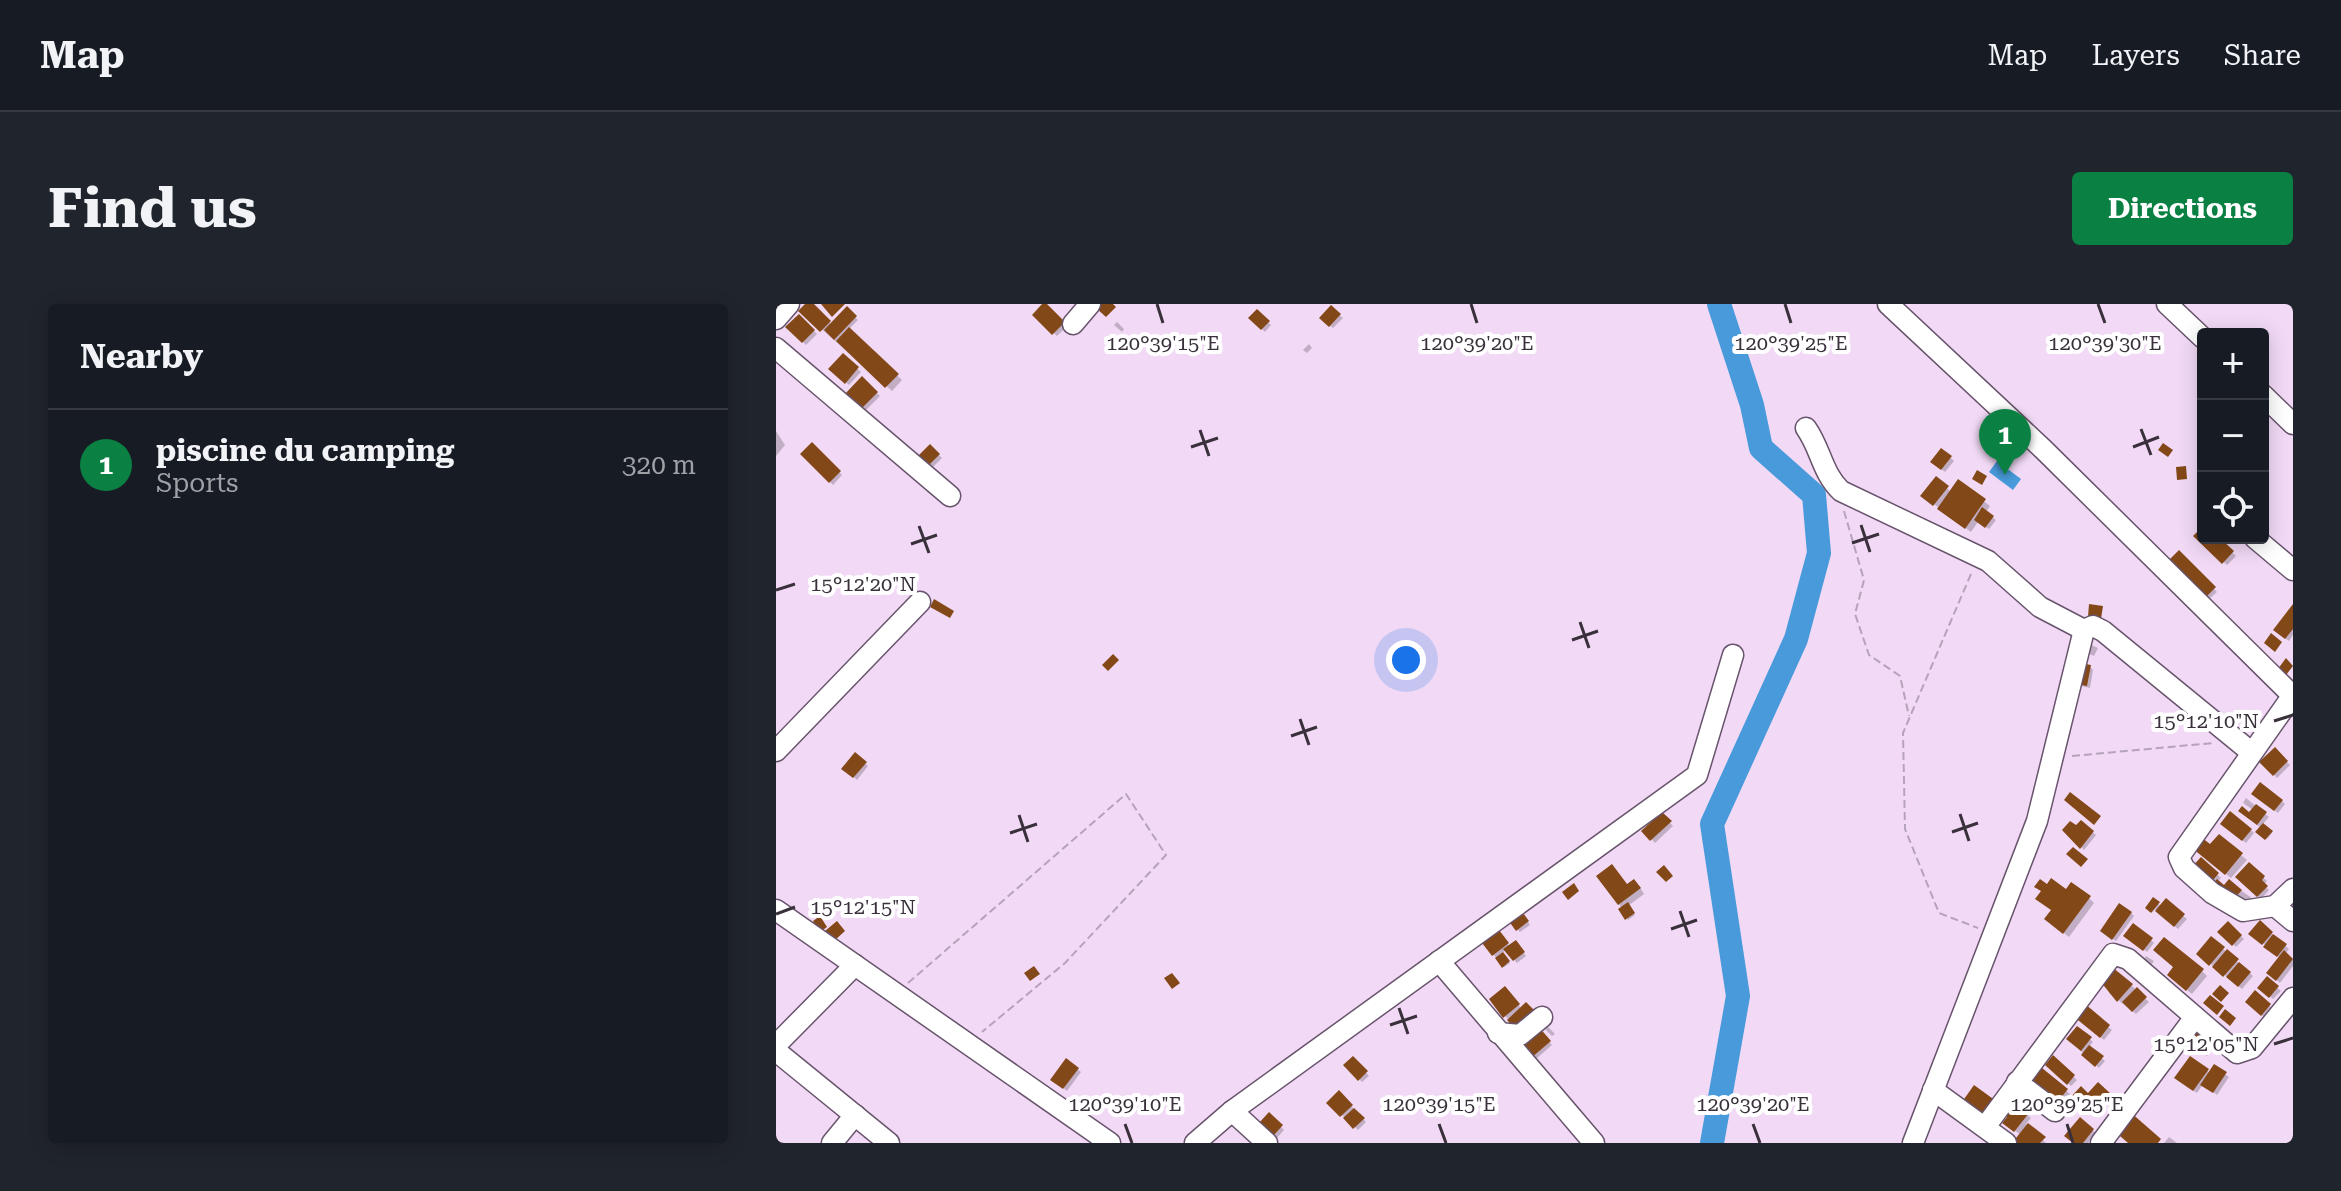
<!DOCTYPE html>
<meta charset="utf-8">
<style>
:root{--surface:#171b24;--page:#20242c;--text:#f1f3f6;--muted:#9ea1a6;--line:#363941;--accent:#0b8043}
body{margin:0;font-family:"Roboto Serif",serif;background:var(--page);color:var(--text)}
.controls{position:absolute;right:24px;top:24px;display:grid;overflow:hidden;border-radius:8px;box-shadow:0 4px 20px #0003}
.controls button{width:72px;height:72px;display:grid;place-items:center;padding:0;border:0;border-bottom:2px solid var(--line);background:var(--surface);color:var(--text);font:40px sans-serif}
.you{position:absolute;left:630px;top:356px;width:28px;height:28px;margin:-20px;border:6px solid #fff;border-radius:50%;background:#1a73e8;box-shadow:0 0 0 12px #1a73e833}
.badge{display:grid;place-items:center;width:52px;height:52px;border-radius:50%;background:var(--accent);color:#fff;font-size:26px;font-weight:700}
.pin{position:absolute;translate:-50% -66px;filter:drop-shadow(0 2px 4px #0008)}
.pin::after{content:'';position:absolute;top:42px;width:28px;height:24px;background:inherit;clip-path:polygon(0 0,100% 0,50% 100%)}
.list{margin:0;padding:0;list-style:none}
h2{display:flex;justify-content:space-between;align-items:center;height:104px;margin:0;padding:0 32px;font-size:34px}
h2 small{font-size:26px;font-weight:400;color:var(--muted)}
.list li{display:grid;grid-template-columns:52px 1fr auto;gap:24px;align-items:center;box-sizing:border-box;height:112px;padding:0 32px;border-top:2px solid var(--line)}
.list b{display:block;font-size:30px;white-space:nowrap}
.list p{margin:0;font-size:26px;white-space:nowrap;color:var(--muted)}
.list em{font-size:26px;font-style:normal;color:var(--muted)}
.icon{flex:none;width:44px;height:44px;fill:none;stroke:currentColor;stroke-width:2;stroke-linecap:round;stroke-linejoin:round}
.map{position:relative;flex:none;width:1517px;height:839px;overflow:hidden;border-radius:8px}
header{display:flex;align-items:center;gap:48px;box-sizing:border-box;height:112px;padding:0 40px;background:var(--surface);border-bottom:2px solid var(--line)}
header strong{font-size:38px}
nav{display:flex;gap:44px;margin-inline-start:auto;font-size:28px}
.intro{display:flex;align-items:center;justify-content:space-between;box-sizing:border-box;height:192px;padding:0 48px}
h1{margin:0;font-size:56px}
.button{padding:20px 36px;border-radius:8px;background:var(--accent);color:#fff;font-size:28px;font-weight:700}
main{display:flex;gap:48px;padding:0 48px}
aside{flex:1;background:var(--surface);border-radius:8px;box-shadow:0 4px 20px #0003}
.map>svg:first-child{display:block}
.water{fill:#489ada}
.shadow{fill:#0003}
.lines{fill:none;stroke-linecap:round;stroke-linejoin:round}
.river{stroke:#489ada;stroke-width:24}
.building{fill:#834817}
.minor-casing{stroke:#68546c;stroke-width:23}
.path{stroke:#b6a3ba;stroke-width:2;stroke-dasharray:8 4;stroke-linecap:butt}
.minor{stroke:#fff;stroke-width:20}
.ticks{fill:none;stroke:#39303b;stroke-width:3}
.ticks-label{font-size:20px;text-anchor:middle;fill:#39303b;stroke:#fff;stroke-width:8;stroke-linejoin:round;paint-order:stroke}
</style>
<header>
<strong>Map</strong>
<nav><a>Map</a><a>Layers</a><a>Share</a></nav>
</header>
<div class="intro"><h1>Find us</h1><a class="button">Directions</a></div>
<main>
<aside>
<h2>Nearby<small></small></h2>
<ul class="list">
<li><span class="badge">1</span><div><b>piscine du camping</b><p>Sports</p></div><em>320 m</em></li>
</ul>
</aside>
<div class="map">
<svg width="1517" height="839" viewBox="0 0 1517 839">
<rect width="100%" height="100%" fill="#f2daf6"/>
<!-- water -->
<polygon class="water" points="1221,157 1245,175 1237,186 1213,168"/>
<!-- shadow -->
<g class="shadow">
<polygon points="32,0 56,21 71,5 82,16 73,25 126,76 116,87 25,7"/>
<polygon points="269,1 291,22 281,32 259,11"/>
<polygon points="555,4 567,14 557,24 546,14"/>
<polygon points="481,8 495,21 489,28 475,14"/>
<polygon points="23,13 41,30 30,41 12,23"/>
<polygon points="341,18 348,25 346,28 338,21"/>
<polygon points="533,40 536,44 531,49 527,46"/>
<polygon points="67,52 85,68 73,81 55,65"/>
<polygon points="86,75 104,92 87,109 69,92"/>
<polygon points="0,127 9,141 0,152"/>
<polygon points="36,141 66,171 57,181 27,150"/>
<polygon points="154,143 166,154 156,164 144,153"/>
<polygon points="1175,154 1178,157 1169,168 1160,161"/>
<polygon points="1182,178 1214,202 1210,208 1220,216 1213,225 1202,218 1195,228 1146,191 1171,184 1175,188"/>
<polygon points="1427,225 1427,234 1441,234 1460,252 1451,261 1420,232"/>
<polygon points="1403,249 1441,288 1433,295 1395,257"/>
<polygon points="1517,304 1517,331 1513,337 1502,329"/>
<polygon points="1311,339 1322,344 1318,352 1309,348"/>
<polygon points="1314,363 1317,366 1314,384 1305,382 1302,379"/>
<polygon points="1499,446 1514,461 1501,474 1486,458"/>
<polygon points="79,451 92,462 81,476 68,464"/>
<polygon points="1481,493 1506,497 1509,500 1502,509"/>
<polygon points="1470,494 1493,513 1486,521 1496,529 1491,535 1482,528 1485,524 1467,510 1474,511 1477,506 1467,499"/>
<polygon points="886,510 897,522 879,539 868,527"/>
<polygon points="1305,518 1320,531 1308,546 1289,526 1300,524"/>
<polygon points="1450,523 1475,526 1478,529 1470,539"/>
<polygon points="1443,532 1471,556 1455,574 1424,549"/>
<polygon points="1425,556 1445,574 1441,578 1448,584 1453,578 1480,597 1473,604 1442,587"/>
<polygon points="1473,561 1491,577 1487,581 1493,586 1485,595 1462,573"/>
<polygon points="851,582 863,582 868,590 852,602 859,611 852,616 843,600"/>
<polygon points="1267,588 1290,588 1313,594 1318,599 1293,633 1276,620 1277,607"/>
<polygon points="1378,596 1386,603 1390,597 1411,615 1402,625 1379,605 1377,608 1372,604"/>
<polygon points="1355,609 1358,612 1340,637 1329,630"/>
<polygon points="748,612 754,621 744,628 741,625"/>
<polygon points="1484,619 1513,645 1509,650 1517,656 1517,662 1504,679 1493,669 1504,654 1475,629"/>
<polygon points="1452,620 1468,635 1460,643 1444,628"/>
<polygon points="723,628 734,643 742,642 750,652 741,659 730,646 726,649 734,659 728,663 717,650"/>
<polygon points="1353,634 1375,636 1378,639 1371,648"/>
<polygon points="1436,635 1477,672 1466,685 1422,650"/>
<polygon points="1370,652 1378,657 1371,667 1364,661"/>
<polygon points="1400,663 1426,667 1431,672 1416,690 1398,676"/>
<polygon points="1491,675 1505,687 1497,695 1484,684"/>
<polygon points="1355,681 1373,698 1360,710 1333,689"/>
<polygon points="729,685 746,705 732,715 729,712"/>
<polygon points="1479,689 1497,705 1489,714 1471,698"/>
<polygon points="1308,702 1336,726 1328,736 1300,712"/>
<polygon points="1442,717 1457,730 1451,737 1436,724"/>
<polygon points="772,723 779,730 776,732 769,725"/>
<polygon points="762,724 776,741 760,755 745,739"/>
<polygon points="1301,724 1317,738 1313,743 1329,757 1323,764 1292,735"/>
<polygon points="1421,725 1440,742 1431,752 1412,735"/>
<polygon points="577,754 593,772 586,778 570,761"/>
<polygon points="1277,754 1301,776 1295,782 1271,760"/>
<polygon points="291,757 305,768 291,787 280,778"/>
<polygon points="1439,763 1453,773 1441,791 1427,780 1421,789 1404,777 1431,766 1434,769"/>
<polygon points="1267,766 1294,790 1283,802"/>
<polygon points="1322,781 1336,795 1322,810 1307,795 1303,800 1297,794 1312,792"/>
<polygon points="563,789 590,818 582,826 553,799"/>
<polygon points="1237,799 1255,814 1250,820 1270,839 1240,839 1245,831 1232,822"/>
<polygon points="493,811 508,826 501,834 485,819"/>
<polygon points="1304,816 1320,829 1312,839 1299,839"/>
<polygon points="1393,833 1401,839 1388,839"/>
</g>
<g class="lines">
<!-- river -->
<polyline class="river" points="936,839 962,692 936,520 1020,335 1043,249 1038,191 985,144 976,101 943,0"/>
</g>
<!-- building -->
<g class="building">
<polygon points="29,0 38,0 55,17 44,28 22,7"/>
<polygon points="45,0 69,0 56,13"/>
<polygon points="266,0 271,0 289,18 276,31 256,11"/>
<polygon points="324,0 337,0 340,3 330,13 320,4"/>
<polygon points="555,1 565,10 553,23 543,14"/>
<polygon points="71,2 81,12 58,36 48,26"/>
<polygon points="481,5 494,17 485,26 472,14"/>
<polygon points="23,10 39,26 26,39 9,23"/>
<polygon points="73,23 123,70 109,84 60,37"/>
<polygon points="67,49 83,63 69,80 52,65"/>
<polygon points="86,72 102,88 83,107 67,92"/>
<polygon points="36,138 65,167 53,179 24,150"/>
<polygon points="1387,139 1397,146 1392,153 1382,146"/>
<polygon points="154,140 164,150 151,163 141,153"/>
<polygon points="1165,144 1176,152 1165,166 1154,158"/>
<polygon points="1410,162 1411,175 1401,176 1400,163"/>
<polygon points="1201,166 1211,172 1206,181 1196,175"/>
<polygon points="1160,172 1173,182 1157,202 1144,192"/>
<polygon points="1182,175 1210,195 1189,225 1161,205"/>
<polygon points="1206,203 1218,212 1209,224 1198,216"/>
<polygon points="1427,222 1427,234 1444,234 1458,247 1446,260 1417,232"/>
<polygon points="1403,246 1440,283 1429,294 1392,257"/>
<polygon points="158,295 178,307 174,314 154,303"/>
<polygon points="1313,300 1327,302 1325,315 1312,313"/>
<polygon points="1517,300 1517,325 1509,335 1497,326"/>
<polygon points="1495,329 1506,338 1499,348 1488,339"/>
<polygon points="337,350 343,356 332,367 326,361"/>
<polygon points="1510,354 1517,362 1507,375 1499,369"/>
<polygon points="1304,359 1315,361 1311,382 1300,380"/>
<polygon points="1499,443 1512,457 1497,472 1483,458"/>
<polygon points="79,448 91,458 77,474 65,465"/>
<polygon points="1484,478 1507,496 1498,507 1475,490"/>
<polygon points="1294,488 1325,512 1318,521 1288,496"/>
<polygon points="1480,500 1491,508 1481,521 1462,507 1466,502 1473,508"/>
<polygon points="1454,507 1476,525 1466,537 1444,520"/>
<polygon points="886,508 896,517 874,537 865,527"/>
<polygon points="1305,516 1318,527 1304,545 1286,526 1294,517 1300,521"/>
<polygon points="1487,519 1497,527 1489,536 1479,528"/>
<polygon points="1443,530 1467,549 1449,571 1416,544 1425,533 1434,540"/>
<polygon points="1297,543 1312,555 1305,563 1290,550"/>
<polygon points="1425,553 1443,569 1432,582 1413,566"/>
<polygon points="1473,558 1489,572 1486,576 1492,582 1481,593 1459,573"/>
<polygon points="836,560 851,580 858,575 865,584 842,601 820,572"/>
<polygon points="888,561 897,572 890,578 880,568"/>
<polygon points="1275,574 1290,585 1295,578 1315,592 1287,630 1268,615 1275,606 1259,595 1265,587 1258,583 1264,575 1271,580"/>
<polygon points="1441,575 1448,581 1453,575 1466,586 1454,599 1434,583"/>
<polygon points="798,579 803,587 792,596 786,588"/>
<polygon points="1377,593 1384,598 1375,609 1369,604"/>
<polygon points="1390,594 1409,610 1398,623 1379,607"/>
<polygon points="852,598 859,609 849,616 842,605"/>
<polygon points="1343,599 1356,608 1336,636 1324,627"/>
<polygon points="745,606 753,617 740,627 732,616"/>
<polygon points="44,612 51,623 44,628 37,617"/>
<polygon points="1484,616 1497,628 1486,641 1472,630"/>
<polygon points="61,617 69,627 58,637 49,627"/>
<polygon points="1452,617 1466,631 1456,642 1441,628"/>
<polygon points="1357,619 1377,634 1367,647 1347,632"/>
<polygon points="720,622 733,639 716,652 703,635"/>
<polygon points="1497,630 1511,640 1501,653 1487,643"/>
<polygon points="1435,632 1449,643 1433,662 1420,650"/>
<polygon points="1388,633 1428,665 1410,687 1391,671 1397,663 1377,646"/>
<polygon points="740,636 749,648 737,657 727,645"/>
<polygon points="1451,645 1463,655 1447,673 1436,663"/>
<polygon points="1508,646 1517,655 1500,677 1490,669"/>
<polygon points="727,648 734,657 726,664 719,654"/>
<polygon points="1463,658 1475,668 1462,683 1450,673"/>
<polygon points="258,662 264,670 254,677 248,669"/>
<polygon points="1336,663 1357,680 1341,698 1324,677"/>
<polygon points="396,669 404,679 396,685 388,674"/>
<polygon points="1491,672 1503,682 1493,694 1481,684"/>
<polygon points="1444,681 1453,689 1445,698 1436,690"/>
<polygon points="729,682 744,700 727,714 713,695"/>
<polygon points="1361,683 1371,693 1356,708 1346,698"/>
<polygon points="1479,686 1495,700 1485,712 1469,698"/>
<polygon points="1434,691 1448,702 1441,711 1427,699"/>
<polygon points="750,698 762,710 742,728 731,716"/>
<polygon points="1308,699 1334,721 1324,734 1297,712"/>
<polygon points="1449,705 1460,714 1454,722 1443,713"/>
<polygon points="762,722 775,737 755,754 742,738"/>
<polygon points="1301,722 1316,733 1305,747 1290,735"/>
<polygon points="1420,722 1438,738 1427,750 1410,735"/>
<polygon points="1313,741 1328,752 1319,763 1305,751"/>
<polygon points="1277,751 1299,771 1291,781 1269,761"/>
<polygon points="577,752 592,767 582,777 567,761"/>
<polygon points="1414,752 1433,765 1417,787 1398,774"/>
<polygon points="290,754 303,764 287,785 274,776"/>
<polygon points="1438,760 1451,768 1437,789 1424,781"/>
<polygon points="1266,764 1292,785 1279,801 1253,779"/>
<polygon points="1322,778 1335,790 1318,808 1305,796 1301,800 1294,794 1305,782 1312,789"/>
<polygon points="1198,781 1220,797 1208,814 1186,798"/>
<polygon points="563,786 577,801 564,813 550,799"/>
<polygon points="1236,796 1253,809 1238,828 1226,819 1231,813 1226,809"/>
<polygon points="578,804 589,814 577,825 567,814"/>
<polygon points="1353,807 1385,835 1382,839 1352,839 1344,832"/>
<polygon points="493,808 507,821 497,832 483,819"/>
<polygon points="1304,813 1318,825 1307,839 1297,839 1288,832"/>
<polygon points="1252,819 1270,833 1264,839 1236,839"/>
</g>
<g class="lines">
<!-- minor casing -->
<g class="minor-casing">
<g id="minor">
<polyline points="1112,0 1267,145 1516,391"/>
<polyline points="1391,0 1427,34"/>
<polyline points="0,15 13,0"/>
<polyline points="297,20 314,0"/>
<polyline points="0,44 174,192"/>
<polyline points="1487,91 1517,120"/>
<path d="M1030,124C1045,145 1046,169 1065,187L1212,257L1264,303L1308,326"/>
<polyline points="1479,234 1517,266"/>
<polyline points="1517,391 1403,553 1408,564 1436,589 1467,607 1499,602 1517,585"/>
<polyline points="0,447 144,298"/>
<polyline points="1499,602 1517,617"/>
<polyline points="0,606 334,839"/>
<polyline points="663,657 818,839"/>
<polyline points="722,729 744,731 766,713"/>
<polyline points="0,741 79,661"/>
<polyline points="0,747 113,839"/>
<polyline points="1241,778 1279,807"/>
<polyline points="1157,786 1230,839"/>
<polyline points="456,807 491,839"/>
<polyline points="1209,823 1337,650 1352,655 1461,749 1476,744 1517,694"/>
<polyline points="56,839 79,811"/>
<polyline points="419,839 456,807 921,471 957,351"/>
<polyline points="1137,839 1261,517 1308,326 1317,322 1327,327 1475,448"/>
<polyline points="1325,839 1419,713"/>
</g>
</g>
<!-- path -->
<g class="path">
<polyline points="1068,207 1088,276 1079,310 1093,351 1124,372 1133,412"/>
<polyline points="1195,270 1127,429 1129,525 1163,609 1202,624"/>
<polyline points="1296,452 1437,439"/>
<polyline points="132,679 350,490 390,551 289,659 206,728"/>
</g>
<!-- minor -->
<use href="#minor" class="minor"/>
</g>
<!-- ticks -->
<path class="ticks" d="M381,0L387,19M695,0L701,19M1009,0L1015,19M1322,0L1329,19M1365,125L1375,151M424,126L433,152M415,143L442,134M1357,143L1383,133M1085,221L1094,248M143,222L153,249M1076,239L1103,230M135,240L161,231M0,286L19,280M804,318L813,344M796,336L822,327M524,415L533,441M1498,417L1517,411M515,432L541,423M1184,510L1193,537M243,511L252,538M1176,528L1202,519M234,529L261,520M904,607L913,633M0,610L19,603M895,625L921,616M623,704L632,730M614,721L641,712M1498,740L1517,734M349,820L356,839M663,820L670,839M977,820L984,839M1291,820L1297,839"/>
<g class="ticks-label">
<text x="1015" y="46">120°39'25"E</text>
<text x="387" y="46">120°39'15"E</text>
<text x="701" y="46">120°39'20"E</text>
<text x="1329" y="46">120°39'30"E</text>
<text x="87" y="287">15°12'20"N</text>
<text x="1430" y="424">15°12'10"N</text>
<text x="87" y="610">15°12'15"N</text>
<text x="1430" y="747">15°12'05"N</text>
<text x="349" y="807">120°39'10"E</text>
<text x="663" y="807">120°39'15"E</text>
<text x="977" y="807">120°39'20"E</text>
<text x="1291" y="807">120°39'25"E</text>
</g>
</svg>
<div class="controls">
<button>+</button>
<button>−</button>
<button><svg class="icon" aria-label="locate" viewBox="0 0 24 24"><circle cx="12" cy="12" r="6"/><path d="M12 2v4M12 18v4M2 12h4M18 12h4"/></svg></button>
</div>
<div class="you"></div>
<div class="pin badge" style="left:1229px;top:171px">1</div>
</div>
</main>
